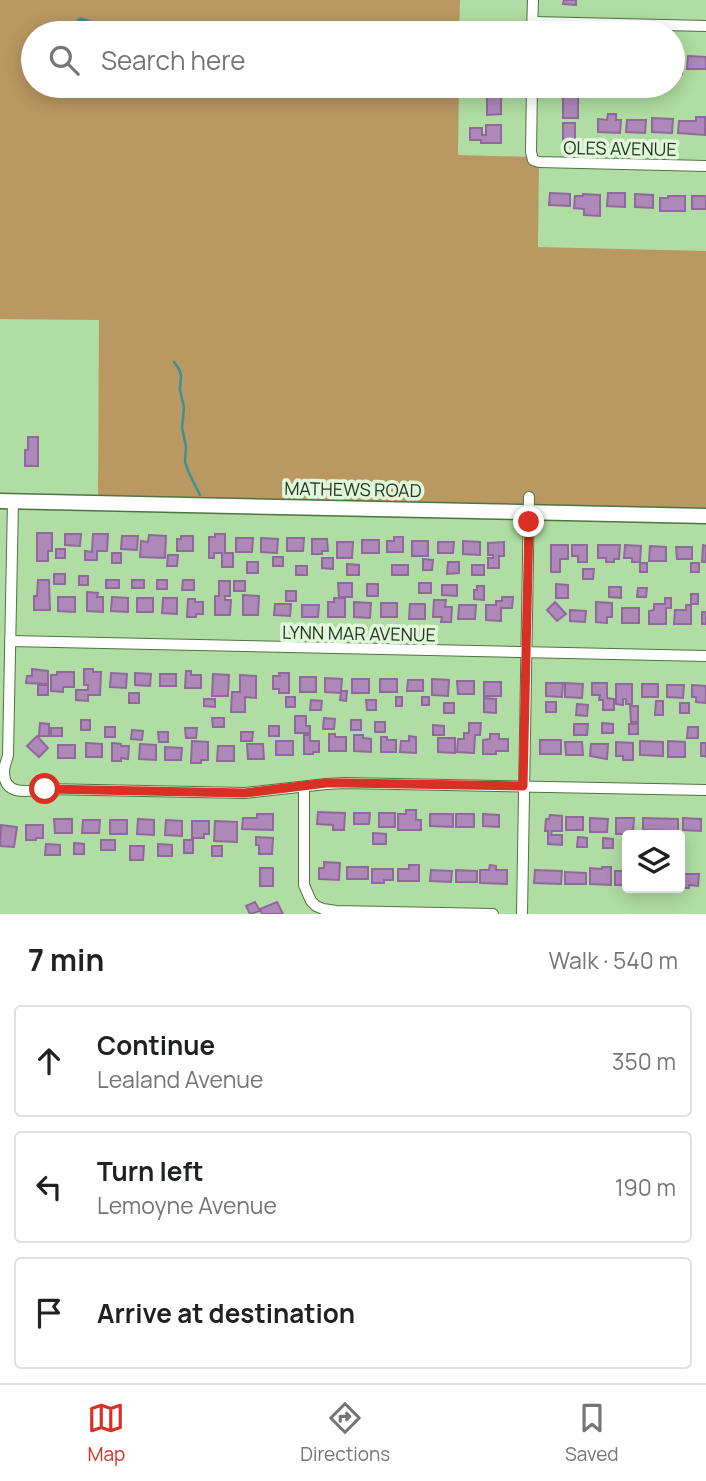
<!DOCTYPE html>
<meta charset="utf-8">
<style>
:root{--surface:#fff;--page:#f6f6f6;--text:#202124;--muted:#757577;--line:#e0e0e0;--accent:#d93025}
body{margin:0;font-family:Manrope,sans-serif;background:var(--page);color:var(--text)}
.controls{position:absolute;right:21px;bottom:21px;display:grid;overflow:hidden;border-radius:7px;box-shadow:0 4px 18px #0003}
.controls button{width:63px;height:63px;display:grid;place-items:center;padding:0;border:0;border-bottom:2px solid var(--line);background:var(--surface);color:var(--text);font:35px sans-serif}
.stop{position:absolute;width:21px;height:21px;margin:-16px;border:5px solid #d93025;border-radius:50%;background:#fff}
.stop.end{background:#d93025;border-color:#fff;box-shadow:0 2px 7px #0008}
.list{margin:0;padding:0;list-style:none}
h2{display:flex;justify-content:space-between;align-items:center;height:91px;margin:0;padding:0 28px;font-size:30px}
h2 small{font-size:23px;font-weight:400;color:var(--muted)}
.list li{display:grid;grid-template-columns:46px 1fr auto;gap:21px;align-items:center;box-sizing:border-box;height:112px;margin:0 14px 14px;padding:0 14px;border:2px solid var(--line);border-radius:7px}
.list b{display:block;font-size:26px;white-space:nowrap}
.list p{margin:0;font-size:23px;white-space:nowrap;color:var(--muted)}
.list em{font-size:23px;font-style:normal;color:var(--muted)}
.icon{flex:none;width:38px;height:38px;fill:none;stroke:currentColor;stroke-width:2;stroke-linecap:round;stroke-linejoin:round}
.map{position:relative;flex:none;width:706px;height:914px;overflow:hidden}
.search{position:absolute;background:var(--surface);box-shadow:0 4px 18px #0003;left:21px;right:21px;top:21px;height:77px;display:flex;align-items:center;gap:18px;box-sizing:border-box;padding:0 24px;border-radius:38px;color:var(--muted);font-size:26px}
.sheet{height:469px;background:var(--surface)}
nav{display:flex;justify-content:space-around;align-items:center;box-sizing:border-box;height:98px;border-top:2px solid var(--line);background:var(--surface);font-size:19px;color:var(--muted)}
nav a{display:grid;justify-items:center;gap:4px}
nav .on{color:var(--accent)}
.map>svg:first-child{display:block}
.forest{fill:#b99862}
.water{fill:#3c9195}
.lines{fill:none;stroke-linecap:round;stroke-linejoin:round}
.stream{stroke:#3c9195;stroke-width:2.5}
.building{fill:#ae88b8;stroke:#91689c;stroke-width:2}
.street-casing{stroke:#4d7541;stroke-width:12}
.secondary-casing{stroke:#4d7541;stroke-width:17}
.street{stroke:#fff;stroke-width:10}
.secondary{stroke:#fff;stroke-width:14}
.route{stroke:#d93025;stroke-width:9}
.labels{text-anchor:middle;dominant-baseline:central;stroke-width:7;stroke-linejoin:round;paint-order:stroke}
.street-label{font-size:18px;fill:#253720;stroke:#e0f7d9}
</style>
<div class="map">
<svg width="706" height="914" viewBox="0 0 706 914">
<rect width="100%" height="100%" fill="#b0dda3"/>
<!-- forest -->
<polygon class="forest" points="0,0 460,0 459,33 33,33 33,86 459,86 458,155 532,157 539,162 538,247 706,251 706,516 98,503 99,320 0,319"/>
<!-- water -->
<path class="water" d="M80,17L90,20L96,31L95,33H59L57,28C67,28 73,24 80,17Z"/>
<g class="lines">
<!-- stream -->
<polyline class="stream" points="174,362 179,369 181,375 180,390 184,407 182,428 186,446 185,462 189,473 200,495"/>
</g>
<!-- building -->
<g class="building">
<polygon points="564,0 576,0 576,5 563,4"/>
<rect x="673" y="55" width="9" height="19"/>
<polygon points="688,56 706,57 706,69 687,69"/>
<rect x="563" y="94" width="15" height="24"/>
<polygon points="487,96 501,96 501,114 487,115"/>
<polygon points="608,114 616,114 616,120 621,120 620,133 598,132 598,119 607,120"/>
<polygon points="696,117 705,117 705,135 678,133 679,121 696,121"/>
<polygon points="652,118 673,119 672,133 652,132"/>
<polygon points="627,120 646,120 645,133 626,132"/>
<polygon points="563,123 575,123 575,143 563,144"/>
<polygon points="486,125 501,125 501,143 481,143 481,140 470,140 470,128 482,128 482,135 486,135"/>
<polygon points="550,193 570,194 570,206 549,205"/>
<polygon points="608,193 625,193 625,207 607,206"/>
<polygon points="583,194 600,195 600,216 584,215 584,209 574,208 575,196 583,196"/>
<polygon points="635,194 653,195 653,208 635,207"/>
<polygon points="668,196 685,196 685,211 660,211 660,198 668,198"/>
<rect x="692" y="196" width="14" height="13"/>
<polygon points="28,437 38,437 38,466 25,466 25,450 28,450"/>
<polygon points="37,533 52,533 52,551 48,551 48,561 37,561"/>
<polygon points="65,534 81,534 80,546 65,545"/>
<polygon points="93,534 108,534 107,551 97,551 97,560 85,560 85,551 92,552"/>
<polygon points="215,534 225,534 225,553 233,553 233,567 222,567 222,553 214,553 214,558 209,558 209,537 215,537"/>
<polygon points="149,535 166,536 165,558 140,557 141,541 148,542"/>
<polygon points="122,536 138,536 137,550 121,549"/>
<polygon points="181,536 193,536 193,551 177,551 177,539 181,539"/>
<polygon points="394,537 403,537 403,552 387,552 387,541 394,541"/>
<polygon points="236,538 253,538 252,552 236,552"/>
<polygon points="261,538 278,539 277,553 261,552"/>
<polygon points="287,538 304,538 303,551 287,551"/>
<polygon points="312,539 327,539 328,551 322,551 322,554 312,554"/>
<rect x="362" y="540" width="17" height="13"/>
<rect x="412" y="541" width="16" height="15"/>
<polygon points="463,541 480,542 480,555 463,554"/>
<polygon points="337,542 353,542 352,558 337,558"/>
<polygon points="438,542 454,542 453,553 438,553"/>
<polygon points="504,542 504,556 499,556 499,568 488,568 488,558 493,558 493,555 488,555 488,543"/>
<polygon points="551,545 568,545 568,559 560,559 560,572 551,572"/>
<polygon points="572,545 587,545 587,562 578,562 578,556 572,556"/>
<polygon points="598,545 620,545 619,559 614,559 614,562 606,562 606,558 598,558"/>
<polygon points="625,545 641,546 640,562 632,562 632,558 624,558"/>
<polygon points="703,545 706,546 706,562 702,562"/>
<polygon points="650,546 666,547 666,561 649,561"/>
<polygon points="676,547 692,547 692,559 677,559"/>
<rect x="56" y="549" width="9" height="9"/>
<rect x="112" y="553" width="9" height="10"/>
<polygon points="168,555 178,555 177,566 167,566"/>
<rect x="273" y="557" width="10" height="9"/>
<polygon points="322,558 333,558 333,569 322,568"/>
<polygon points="423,559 433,560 432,570 423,570"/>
<rect x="247" y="562" width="11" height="11"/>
<polygon points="448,562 459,562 459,573 447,574"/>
<rect x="640" y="563" width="7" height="9"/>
<rect x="691" y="563" width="8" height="9"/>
<polygon points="347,564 359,565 359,575 347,575"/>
<rect x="392" y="565" width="16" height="10"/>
<rect x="472" y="565" width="12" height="10"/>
<rect x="296" y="566" width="11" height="9"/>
<polygon points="583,569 594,569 593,579 583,579"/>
<rect x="54" y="574" width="11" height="10"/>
<rect x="79" y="576" width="9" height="9"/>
<polygon points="38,580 49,580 50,610 34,610 34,596 37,596"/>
<rect x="106" y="580" width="13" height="8"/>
<rect x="132" y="580" width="12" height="8"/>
<rect x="157" y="580" width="10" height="9"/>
<polygon points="183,580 194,580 194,590 182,590"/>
<polygon points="219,581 230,581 230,596 225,596 225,600 231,600 230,615 215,615 215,596 219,596"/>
<rect x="234" y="581" width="11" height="10"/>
<polygon points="338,583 352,583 352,597 339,597"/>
<rect x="419" y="583" width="12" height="10"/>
<rect x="367" y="584" width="11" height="12"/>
<polygon points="556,584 568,585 568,598 556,598"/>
<polygon points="442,585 457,585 457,596 442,595"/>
<polygon points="477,586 484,586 484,600 474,599 474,590 477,590"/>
<polygon points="609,587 621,587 621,598 609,597"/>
<polygon points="638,588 647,588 646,597 637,597"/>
<rect x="286" y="591" width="10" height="10"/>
<polygon points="87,592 98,593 97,597 103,597 103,612 87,611"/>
<rect x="691" y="594" width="7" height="10"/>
<polygon points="243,595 259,596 258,615 243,615"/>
<polygon points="58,597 75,597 75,612 58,611"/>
<polygon points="112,597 128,598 128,612 111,611"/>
<polygon points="502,597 513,597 512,608 501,608 501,621 486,620 486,605 496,605 496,601 502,601"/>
<rect x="137" y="598" width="16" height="14"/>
<polygon points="163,598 177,598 177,614 162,613"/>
<polygon points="334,598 345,598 345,617 328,617 328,602 334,602"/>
<polygon points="665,598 671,598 671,608 666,608 666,624 649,624 649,611 654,610 654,604 665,604"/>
<polygon points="188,599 195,599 195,602 203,602 203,614 196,614 196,617 187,617"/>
<polygon points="434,600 446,600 445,607 452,607 451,622 441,622 442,617 433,617"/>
<polygon points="354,602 371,603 370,618 354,617"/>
<polygon points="555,602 566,614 557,621 547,610"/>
<polygon points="596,602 612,603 612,617 607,617 607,623 596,622"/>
<rect x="381" y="603" width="16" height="14"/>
<polygon points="275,604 291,604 290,616 274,615"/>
<polygon points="410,604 425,604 425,619 409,619"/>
<polygon points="302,605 319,605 318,617 302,617"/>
<polygon points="459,605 476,605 475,619 458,619"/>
<polygon points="686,605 691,605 691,624 674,624 675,610 686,610"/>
<rect x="622" y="608" width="17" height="15"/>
<polygon points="570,610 586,611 585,622 570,621"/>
<rect x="702" y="612" width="4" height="12"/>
<polygon points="32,669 48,671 48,684 26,683 27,676 32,676"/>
<polygon points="84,669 93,669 93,672 101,672 100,695 88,695 88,701 76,700 76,690 88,690 88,685 84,685"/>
<polygon points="186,671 191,671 191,675 201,675 201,688 185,688"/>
<polygon points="57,672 74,672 74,687 63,687 63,692 51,691 51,675 57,675"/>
<polygon points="111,673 127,674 126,688 110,687"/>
<polygon points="135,673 151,674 150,686 135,685"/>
<polygon points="279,673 289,673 289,693 279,693 279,689 273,689 273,676 280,676"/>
<rect x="160" y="674" width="16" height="12"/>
<polygon points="213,674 229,675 228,696 212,696"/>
<polygon points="240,675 256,676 256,698 245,697 245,712 231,712 232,692 240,692"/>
<rect x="300" y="677" width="16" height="15"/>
<polygon points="325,678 342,679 341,691 347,691 346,701 340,700 341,693 325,692"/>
<rect x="352" y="679" width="17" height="14"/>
<rect x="380" y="679" width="17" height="13"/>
<polygon points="432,679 449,680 448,696 432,695"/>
<polygon points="408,680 423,680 423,691 407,691"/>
<polygon points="457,681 474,681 474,694 458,694"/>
<rect x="484" y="682" width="17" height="14"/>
<polygon points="546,683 563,683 562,697 546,696"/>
<polygon points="565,683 583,684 582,698 565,697"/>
<polygon points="592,683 607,683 607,698 614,699 614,710 603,710 603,700 599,700 600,695 592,695"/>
<polygon points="616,684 632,684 632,704 626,704 626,699 623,699 623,705 616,704"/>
<rect x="642" y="684" width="16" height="13"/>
<rect x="38" y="685" width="10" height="10"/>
<polygon points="667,685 684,685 683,698 667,697"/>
<polygon points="692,685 706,686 706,703 696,702 696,697 692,697"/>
<rect x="129" y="693" width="10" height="10"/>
<rect x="286" y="697" width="9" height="10"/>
<rect x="396" y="697" width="6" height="9"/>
<rect x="422" y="697" width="7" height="8"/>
<polygon points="484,698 496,699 496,713 484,712"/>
<polygon points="204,699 215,699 215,707 204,706"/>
<polygon points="311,700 322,701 321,710 310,710"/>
<polygon points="366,700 376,700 376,710 367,710"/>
<polygon points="656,701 663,701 663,715 655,715"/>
<rect x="546" y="702" width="10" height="10"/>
<rect x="444" y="703" width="10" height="10"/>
<rect x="680" y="703" width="9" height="10"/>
<polygon points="577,704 588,705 587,716 576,715"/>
<polygon points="630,706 638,706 638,722 631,722"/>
<polygon points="295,716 306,716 306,726 310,726 310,733 295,733"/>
<polygon points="212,718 224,718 224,727 213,727"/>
<polygon points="324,718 335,719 334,729 323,729"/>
<rect x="81" y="720" width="9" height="10"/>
<rect x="351" y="720" width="10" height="10"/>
<rect x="375" y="722" width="10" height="10"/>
<polygon points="40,723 49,724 49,736 39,736"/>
<polygon points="469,723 481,723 480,735 475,735 474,753 457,752 458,739 464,739 464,733 469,733"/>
<polygon points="602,723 613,724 613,733 602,733"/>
<polygon points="574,724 588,724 587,735 574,735"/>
<rect x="629" y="724" width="9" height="10"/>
<polygon points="433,725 444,726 444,735 433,735"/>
<rect x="269" y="726" width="10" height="10"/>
<rect x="105" y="727" width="10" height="10"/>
<polygon points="688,727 698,727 698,738 687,738"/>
<rect x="51" y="728" width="11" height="8"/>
<polygon points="185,728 197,728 196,738 186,738"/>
<polygon points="132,730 143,731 142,740 131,739"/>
<polygon points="158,732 168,732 168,742 159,742"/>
<polygon points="241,732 253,732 252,741 241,741"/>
<polygon points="329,734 335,734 335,737 346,737 346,751 329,751"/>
<polygon points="490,734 499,734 499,739 508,739 508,751 496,751 496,754 483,754 483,740 490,739"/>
<polygon points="304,735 310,735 310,741 319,741 319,752 313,752 313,754 304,754"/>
<polygon points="354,735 363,735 363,738 371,739 371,752 354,751"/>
<polygon points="37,736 48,748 39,757 27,746"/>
<polygon points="409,736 416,737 416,753 400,752 401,741 409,741"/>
<polygon points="381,737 387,737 387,740 396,740 396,752 381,752"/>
<polygon points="438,738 455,738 455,753 438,752"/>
<rect x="540" y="740" width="21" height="14"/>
<polygon points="192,741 208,742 208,760 201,760 201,763 191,763"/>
<rect x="276" y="741" width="17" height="14"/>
<polygon points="640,741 663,742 663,756 640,755"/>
<polygon points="668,741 685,742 685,757 668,757"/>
<polygon points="565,742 582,742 583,755 566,755"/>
<polygon points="616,742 633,743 633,760 623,760 623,756 616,756"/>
<polygon points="86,743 102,744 102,757 86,757"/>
<polygon points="112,743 121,744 121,746 129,746 128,759 121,758 121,761 112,761"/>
<polygon points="701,743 706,743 706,758 706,756 701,756"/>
<polygon points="140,744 156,745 156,760 139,759"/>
<polygon points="247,744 263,744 264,759 248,759"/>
<polygon points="591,744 608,744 607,759 590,756"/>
<rect x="58" y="745" width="17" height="13"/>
<polygon points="218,746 234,746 234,761 217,761"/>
<polygon points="165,747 182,748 181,760 165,760"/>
<polygon points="406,810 416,810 416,820 421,820 421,830 398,830 398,814 406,814"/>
<polygon points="318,812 345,813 344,830 333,830 333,825 317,824"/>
<polygon points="354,813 370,813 369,824 354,824"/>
<rect x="379" y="813" width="16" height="14"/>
<polygon points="257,814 273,814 273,830 242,829 243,818 257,818"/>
<polygon points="430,814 453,814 453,827 430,826"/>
<rect x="456" y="814" width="18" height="13"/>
<polygon points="483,814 499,815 499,827 483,826"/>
<polygon points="550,815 562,816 562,831 552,831 551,835 562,835 562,845 548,844 548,831 545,831 546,819 549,819"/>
<rect x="566" y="817" width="17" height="13"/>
<polygon points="590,818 608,819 607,832 590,832"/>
<polygon points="616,818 634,818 633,832 627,831 627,834 616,834"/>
<polygon points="643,818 678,819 678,831 643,830"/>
<polygon points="683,818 701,819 701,831 683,830"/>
<polygon points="54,819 72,819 72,833 55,833"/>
<polygon points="138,819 154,820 154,835 137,834"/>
<polygon points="83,820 100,820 99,833 82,833"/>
<rect x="110" y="820" width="17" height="14"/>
<polygon points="166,820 182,821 182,836 165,835"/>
<polygon points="192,821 209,821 209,834 204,834 204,838 192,838"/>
<polygon points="215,821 237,822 237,842 214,841"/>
<polygon points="1,825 17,827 14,847 0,846"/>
<polygon points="26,825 43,825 43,838 36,838 36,840 26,840"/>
<polygon points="373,833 386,834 386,844 373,844"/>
<polygon points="256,837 273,838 272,854 259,854 259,845 256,845"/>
<polygon points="578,837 587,838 587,847 577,847"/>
<polygon points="603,838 613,839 613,848 603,848"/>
<rect x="101" y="840" width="14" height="10"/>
<rect x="184" y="840" width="9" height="13"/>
<polygon points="74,843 84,844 84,854 74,854"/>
<polygon points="46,844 60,845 60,855 45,855"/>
<polygon points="158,844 172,845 172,856 158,856"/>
<polygon points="130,846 144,846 143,860 130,860"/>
<rect x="212" y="846" width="10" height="10"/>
<polygon points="324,862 340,863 339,880 319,879 319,868 324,868"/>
<polygon points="409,865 419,865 419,881 398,881 398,869 409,869"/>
<polygon points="490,865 496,866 496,870 507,870 507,884 480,883 480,870 489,870"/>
<rect x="347" y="867" width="21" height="12"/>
<polygon points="602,867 611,867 611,885 590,884 590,868 602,869"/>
<rect x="260" y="868" width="13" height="18"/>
<polygon points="372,869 393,869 393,880 384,880 384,883 372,883"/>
<polygon points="431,870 452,871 451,882 430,881"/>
<polygon points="456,870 477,871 477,882 456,882"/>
<polygon points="535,870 562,871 561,884 534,883"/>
<rect x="615" y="871" width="12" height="14"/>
<polygon points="565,872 586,873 586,884 565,884"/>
<polygon points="680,874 699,874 698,886 689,885 689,888 680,888"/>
<polygon points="255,902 260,911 250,914 246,906"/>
<polygon points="277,902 283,914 262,914 260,909"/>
</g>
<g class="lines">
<!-- street casing -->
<g class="street-casing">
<g id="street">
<polyline points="533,22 706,26"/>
<polyline points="532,33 533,0"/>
<polyline points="532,86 531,152 533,160 539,162 706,166"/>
<path d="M13,501L8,755C7,760 4,766 4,772C4,797 29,791 45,789L245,793L326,784L345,783L706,790"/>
<polyline points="10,641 706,656"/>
<polyline points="304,787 304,885 311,901 316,906 323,909 336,911 493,914"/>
<polyline points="522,914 529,497"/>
</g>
</g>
<!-- secondary casing -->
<g class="secondary-casing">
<polyline id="secondary" points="0,501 706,516"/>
</g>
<!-- street -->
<use href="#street" class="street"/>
<!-- secondary -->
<use href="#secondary" class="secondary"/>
</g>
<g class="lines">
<!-- route -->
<polyline class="route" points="45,789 245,793 326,783 345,783 523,786 529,522"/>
</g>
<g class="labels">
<!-- street labels -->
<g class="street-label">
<text transform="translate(620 148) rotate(1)">OLES AVENUE</text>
<text transform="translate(353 489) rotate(1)">MATHEWS ROAD</text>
<text transform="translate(359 633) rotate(1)">LYNN MAR AVENUE</text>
</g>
</g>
</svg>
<div class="controls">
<button><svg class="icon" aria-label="layers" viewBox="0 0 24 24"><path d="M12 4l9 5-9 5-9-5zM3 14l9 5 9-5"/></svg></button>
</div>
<div class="stop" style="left:45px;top:789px"></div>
<div class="stop end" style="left:529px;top:522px"></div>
<div class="search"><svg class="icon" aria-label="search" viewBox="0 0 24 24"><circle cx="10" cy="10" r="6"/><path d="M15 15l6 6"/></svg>Search here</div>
</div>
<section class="sheet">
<h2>7 min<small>Walk · 540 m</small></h2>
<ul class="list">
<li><svg class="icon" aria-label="ahead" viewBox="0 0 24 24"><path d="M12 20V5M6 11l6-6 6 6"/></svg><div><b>Continue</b><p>Lealand Avenue</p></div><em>350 m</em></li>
<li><svg class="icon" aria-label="left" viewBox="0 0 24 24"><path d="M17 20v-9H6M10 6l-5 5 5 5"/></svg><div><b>Turn left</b><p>Lemoyne Avenue</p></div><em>190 m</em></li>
<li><svg class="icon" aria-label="arrive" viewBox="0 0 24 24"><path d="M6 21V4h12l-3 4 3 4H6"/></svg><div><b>Arrive at destination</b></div></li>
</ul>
</section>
<nav>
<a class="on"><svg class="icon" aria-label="map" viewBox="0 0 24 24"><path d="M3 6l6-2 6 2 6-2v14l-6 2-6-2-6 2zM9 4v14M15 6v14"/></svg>Map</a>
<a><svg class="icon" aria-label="directions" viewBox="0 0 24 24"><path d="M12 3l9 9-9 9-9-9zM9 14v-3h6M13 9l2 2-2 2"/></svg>Directions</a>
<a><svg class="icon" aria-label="saved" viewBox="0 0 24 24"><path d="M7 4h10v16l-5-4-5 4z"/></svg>Saved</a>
</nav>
